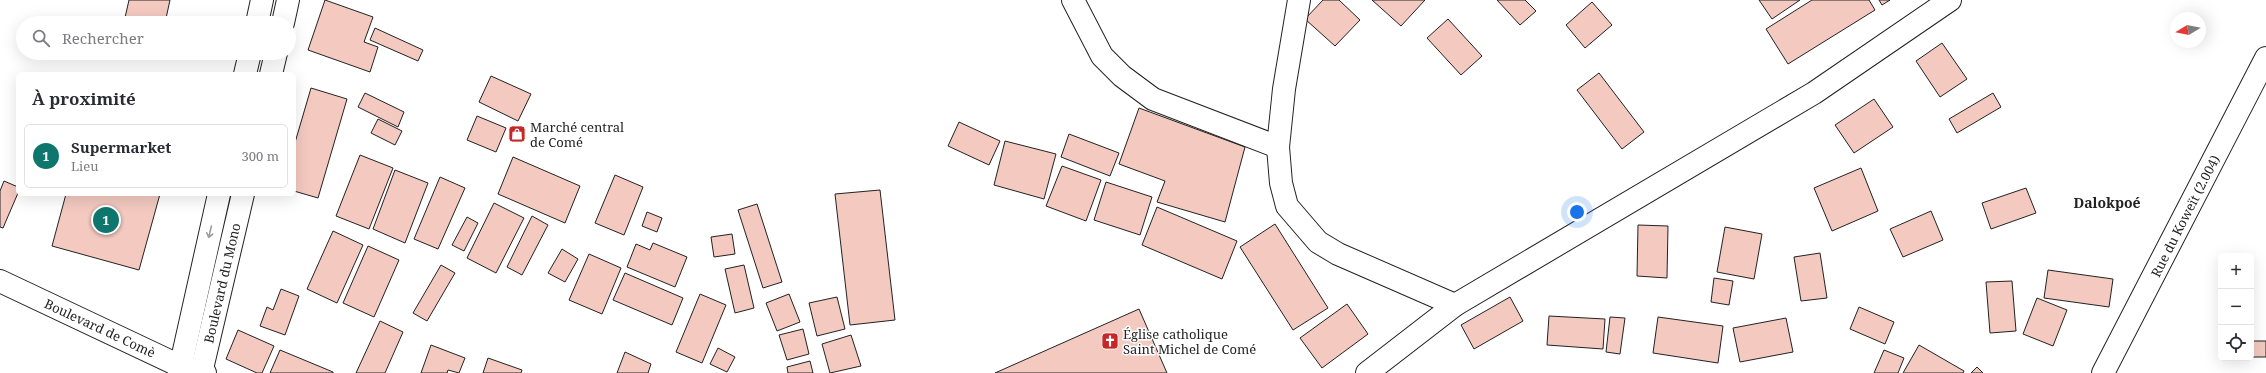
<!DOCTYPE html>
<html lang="fr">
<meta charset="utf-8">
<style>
:root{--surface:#fff;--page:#f7f7f7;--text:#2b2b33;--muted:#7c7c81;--line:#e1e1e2;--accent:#0f766e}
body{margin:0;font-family:"Noto Serif",serif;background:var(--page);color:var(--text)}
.controls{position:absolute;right:12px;bottom:12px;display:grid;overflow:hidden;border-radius:6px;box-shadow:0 4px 16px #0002}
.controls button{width:36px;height:36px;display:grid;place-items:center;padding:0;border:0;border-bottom:1px solid var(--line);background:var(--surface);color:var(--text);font:20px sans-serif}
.compass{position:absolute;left:2170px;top:12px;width:36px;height:36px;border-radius:50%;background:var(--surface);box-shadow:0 4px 16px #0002;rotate:260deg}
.you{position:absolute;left:1577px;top:212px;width:14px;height:14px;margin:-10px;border:3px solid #fff;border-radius:50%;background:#1a73e8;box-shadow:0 0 0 6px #1a73e833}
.badge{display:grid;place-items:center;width:26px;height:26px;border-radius:50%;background:var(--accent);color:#fff;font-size:13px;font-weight:700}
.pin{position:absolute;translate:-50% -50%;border:2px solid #fff;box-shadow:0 1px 4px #0006}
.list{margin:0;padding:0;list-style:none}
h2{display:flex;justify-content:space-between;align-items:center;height:52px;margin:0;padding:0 16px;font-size:17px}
h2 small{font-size:13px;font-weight:400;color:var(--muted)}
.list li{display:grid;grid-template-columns:26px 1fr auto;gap:12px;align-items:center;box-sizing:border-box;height:64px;margin:0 8px 8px;padding:0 8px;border:1px solid var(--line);border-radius:6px}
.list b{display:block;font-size:15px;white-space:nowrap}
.list p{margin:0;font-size:13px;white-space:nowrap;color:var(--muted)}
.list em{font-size:13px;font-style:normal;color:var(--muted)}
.icon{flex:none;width:22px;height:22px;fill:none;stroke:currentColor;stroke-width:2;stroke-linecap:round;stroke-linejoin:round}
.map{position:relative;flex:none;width:2266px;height:373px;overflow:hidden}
.search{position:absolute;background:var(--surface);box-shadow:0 4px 16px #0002;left:16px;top:16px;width:280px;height:44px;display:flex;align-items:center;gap:10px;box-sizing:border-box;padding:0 14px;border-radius:22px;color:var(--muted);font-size:15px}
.panel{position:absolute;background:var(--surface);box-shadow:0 4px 16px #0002;left:16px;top:72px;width:280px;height:124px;border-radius:6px}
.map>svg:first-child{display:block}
.building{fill:#f3c9c0;stroke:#222}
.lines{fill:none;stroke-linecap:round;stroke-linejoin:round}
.minor-casing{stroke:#222;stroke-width:24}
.major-casing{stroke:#222;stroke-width:24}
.minor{stroke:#fff;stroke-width:22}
.major{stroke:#fff;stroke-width:22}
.oneway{stroke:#9c9c9c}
.labels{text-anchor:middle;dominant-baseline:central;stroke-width:3;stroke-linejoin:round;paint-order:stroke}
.poi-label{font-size:13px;fill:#222;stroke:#fff;text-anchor:start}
.street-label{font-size:13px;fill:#222;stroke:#fff}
.neighbourhood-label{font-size:14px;font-weight:bold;fill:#222;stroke:#fff}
</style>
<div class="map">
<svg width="2266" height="373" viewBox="0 0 2266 373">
<rect width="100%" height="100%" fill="#fff"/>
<!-- building -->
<g class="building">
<polygon points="129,0 170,0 165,23 124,22"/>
<polygon points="325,0 373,17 364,42 378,47 370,72 308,50"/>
<polygon points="1323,0 1339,0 1360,20 1335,46 1305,19"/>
<polygon points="1372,0 1425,0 1401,26"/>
<polygon points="1497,0 1525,0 1536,11 1520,25"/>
<polygon points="1759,0 1800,0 1772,19"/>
<polygon points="1812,0 1869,0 1875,10 1788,64 1766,29"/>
<polygon points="1879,0 1890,0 1882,5"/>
<polygon points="1592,2 1612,25 1585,48 1566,25"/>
<polygon points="1448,19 1482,56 1461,75 1427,38"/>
<polygon points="375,28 423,50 418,61 370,40"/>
<polygon points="1942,43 1967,79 1940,97 1916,61"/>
<polygon points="1599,73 1644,132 1622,149 1577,90"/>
<polygon points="491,76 531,94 518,121 479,102"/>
<polygon points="311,88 347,99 318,198 294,191 294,146"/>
<polygon points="365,93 404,112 398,127 358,107"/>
<polygon points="1993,93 2001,107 1957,133 1949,119"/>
<polygon points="1874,99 1893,127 1854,153 1835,125"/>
<polygon points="1139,108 1245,147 1225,222 1157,202 1165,181 1119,164"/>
<polygon points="477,116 506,128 496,152 467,140"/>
<polygon points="378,119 402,131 395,145 371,133"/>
<polygon points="959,122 1000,141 989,165 948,146"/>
<polygon points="1069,134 1119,153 1110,176 1061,157"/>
<polygon points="1005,141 1056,154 1044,199 994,185"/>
<polygon points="360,155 393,168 369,229 336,216"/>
<polygon points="513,157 580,186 565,223 498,194"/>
<polygon points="1062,166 1101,180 1086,221 1046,206"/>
<polygon points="1861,168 1878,211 1832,231 1814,188"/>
<polygon points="395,170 428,183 405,243 373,229"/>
<polygon points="615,175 643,187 624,235 595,223"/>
<polygon points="440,177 465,188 438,249 414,239"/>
<polygon points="4,181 18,187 18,193 3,228 0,227 0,191"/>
<polygon points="1106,182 1152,197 1140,235 1094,220"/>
<polygon points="2026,188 2036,213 1991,229 1982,203"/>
<polygon points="880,190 895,320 850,325 835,194"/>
<polygon points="66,194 160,194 139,270 52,246"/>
<polygon points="494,203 524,218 496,273 467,258"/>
<polygon points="757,204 782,282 763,288 738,210"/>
<polygon points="1157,207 1237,241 1222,279 1142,245"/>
<polygon points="1931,211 1943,240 1903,257 1890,229"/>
<polygon points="647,212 662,218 657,232 642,226"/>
<polygon points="532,216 548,225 522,275 507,267"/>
<polygon points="467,217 478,223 464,251 452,245"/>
<polygon points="1275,224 1328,308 1293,330 1240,247"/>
<polygon points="1638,225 1668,226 1667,278 1637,276"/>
<polygon points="1725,227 1762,234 1754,279 1717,272"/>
<polygon points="333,231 363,245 337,303 307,289"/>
<polygon points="732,234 735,254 714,257 711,237"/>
<polygon points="653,243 687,257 675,287 627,267 636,244 650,250"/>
<polygon points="368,246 399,260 374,317 343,303"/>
<polygon points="562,249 578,259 565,282 548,273"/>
<polygon points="1820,253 1827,298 1801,301 1794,257"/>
<polygon points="589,254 621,268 602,314 569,300"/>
<polygon points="441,265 455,273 427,321 413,313"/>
<polygon points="744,265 754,308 735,313 725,269"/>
<polygon points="2048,270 2113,279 2109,307 2044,298"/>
<polygon points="625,273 683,298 672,325 613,300"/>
<polygon points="1714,278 1733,281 1729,305 1711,302"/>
<polygon points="2012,281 2016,331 1990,333 1986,282"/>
<polygon points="281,289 299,296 285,335 260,326 267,307 273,310"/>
<polygon points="700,294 726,305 702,363 676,352"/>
<polygon points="789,294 800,322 777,331 766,303"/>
<polygon points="837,297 845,329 817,336 809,303"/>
<polygon points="1510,297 1523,321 1474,349 1461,325"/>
<polygon points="2037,298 2067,310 2053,346 2023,334"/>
<polygon points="1347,304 1368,334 1322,368 1300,338"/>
<polygon points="1859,307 1894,322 1885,344 1850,329"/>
<polygon points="1139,309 1167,373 995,373"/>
<polygon points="1549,316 1605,319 1603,349 1547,345"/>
<polygon points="1610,317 1625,318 1620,354 1606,352"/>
<polygon points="1658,317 1723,326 1718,363 1653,353"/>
<polygon points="1786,318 1793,352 1740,362 1733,328"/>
<polygon points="380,321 403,332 385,373 356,373"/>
<polygon points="803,329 809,354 787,360 779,335"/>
<polygon points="238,330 274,346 262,373 257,373 226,359"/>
<polygon points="851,335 861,366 830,373 822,344"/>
<rect x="2251" y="341" width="15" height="16"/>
<polygon points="431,345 465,358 459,373 448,370 447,373 421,373"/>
<polygon points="1919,345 1964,371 1963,373 1903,373"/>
<polygon points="718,348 735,357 727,372 710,364"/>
<polygon points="280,350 333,372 333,373 270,373"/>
<polygon points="1884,350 1904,358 1898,373 1874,373"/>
<polygon points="625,352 651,364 648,373 617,373"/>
<polygon points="488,358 522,370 521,373 483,373"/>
<polygon points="810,361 813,373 788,373 787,367"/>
<polygon points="1977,367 1983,373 1971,373"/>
</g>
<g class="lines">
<!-- minor casing -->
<g class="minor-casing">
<g id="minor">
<polyline points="1073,0 1102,56 1122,76 1153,99 1278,147"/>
<polyline points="1299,0 1284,89 1278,147 1281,183 1287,206 1318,242 1338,254 1455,305"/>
<polyline points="1367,373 1455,305 1814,93 1950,0"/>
<polyline points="2103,373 2266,58"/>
</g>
</g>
<!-- major casing -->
<g class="major-casing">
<g id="major">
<polyline points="257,23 262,0"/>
<polyline points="283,23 288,0"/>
<polyline points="245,74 250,53"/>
<polyline points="271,74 276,53"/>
<polyline points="0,281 180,366 205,373"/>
<polyline points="179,373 219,194"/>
<polyline points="201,373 243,194"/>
</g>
</g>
<!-- minor -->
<use href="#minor" class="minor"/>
<!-- major -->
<use href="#major" class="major"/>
</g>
<!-- one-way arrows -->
<defs><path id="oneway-shaft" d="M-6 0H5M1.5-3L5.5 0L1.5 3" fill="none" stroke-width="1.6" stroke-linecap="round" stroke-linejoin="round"/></defs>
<use class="oneway" href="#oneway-shaft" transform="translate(210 232) rotate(103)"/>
<!-- icons -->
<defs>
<g id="shop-square" transform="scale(0.9)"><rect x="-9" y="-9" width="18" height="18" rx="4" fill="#c62828" stroke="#fff"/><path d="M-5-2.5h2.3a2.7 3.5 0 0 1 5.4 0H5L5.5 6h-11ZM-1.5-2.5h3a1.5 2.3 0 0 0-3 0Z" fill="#fff"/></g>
<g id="church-square" transform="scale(0.9)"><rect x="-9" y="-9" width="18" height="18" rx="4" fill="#c62828" stroke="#fff"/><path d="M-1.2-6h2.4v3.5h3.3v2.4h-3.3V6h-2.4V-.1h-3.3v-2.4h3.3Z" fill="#fff"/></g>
</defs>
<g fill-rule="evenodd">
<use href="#shop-square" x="517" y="134"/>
<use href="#church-square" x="1110" y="341"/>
</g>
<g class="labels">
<!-- poi labels -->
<g class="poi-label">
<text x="530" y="127">Marché central<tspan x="530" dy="15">de Comé</tspan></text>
<text x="1123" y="334">Église catholique<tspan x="1123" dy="15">Saint Michel de Comé</tspan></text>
</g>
<!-- street labels -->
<g class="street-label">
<text transform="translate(2185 216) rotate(-63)">Rue du Koweït (2.004)</text>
<text transform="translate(222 283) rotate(-77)">Boulevard du Mono</text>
<text transform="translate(100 328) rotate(25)">Boulevard de Comè</text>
</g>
<!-- neighbourhood labels -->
<g class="neighbourhood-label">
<text x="2107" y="202">Dalokpoé</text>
</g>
</g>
</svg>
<div class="controls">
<button>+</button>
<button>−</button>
<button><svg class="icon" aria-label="locate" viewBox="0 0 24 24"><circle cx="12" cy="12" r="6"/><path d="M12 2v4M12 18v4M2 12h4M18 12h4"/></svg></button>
</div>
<svg class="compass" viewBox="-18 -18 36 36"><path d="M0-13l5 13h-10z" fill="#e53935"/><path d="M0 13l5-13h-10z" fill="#7c7c81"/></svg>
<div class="you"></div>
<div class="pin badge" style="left:106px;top:220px">1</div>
<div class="search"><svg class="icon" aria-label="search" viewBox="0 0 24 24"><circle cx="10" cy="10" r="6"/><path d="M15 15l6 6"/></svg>Rechercher</div>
<section class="panel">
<h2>À proximité<small></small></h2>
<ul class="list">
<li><span class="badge">1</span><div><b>Supermarket</b><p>Lieu</p></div><em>300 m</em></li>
</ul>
</section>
</div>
